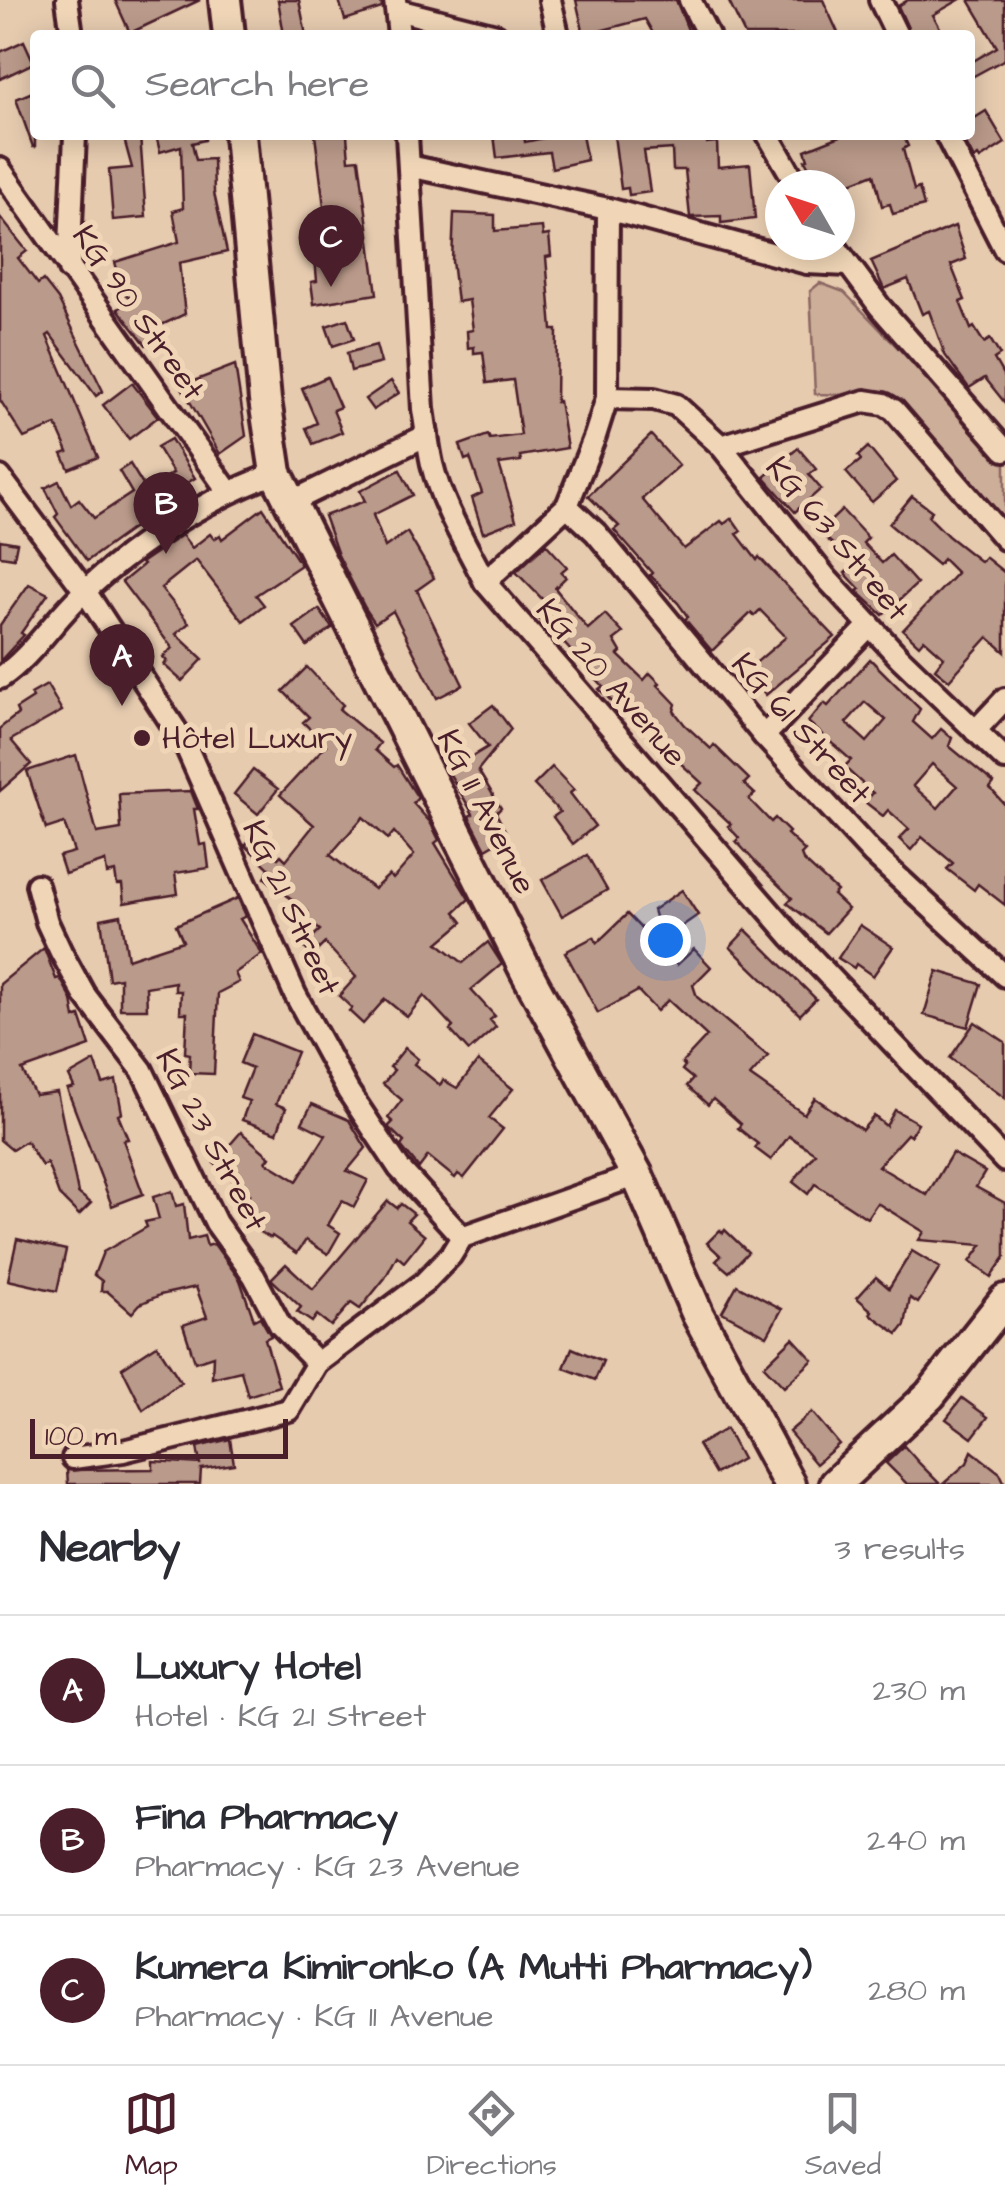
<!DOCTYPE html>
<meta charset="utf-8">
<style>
:root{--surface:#fff;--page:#f2f2f3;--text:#2b2b33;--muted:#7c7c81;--line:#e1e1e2;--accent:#4a1f2b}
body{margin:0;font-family:"Architects Daughter",sans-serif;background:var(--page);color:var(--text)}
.compass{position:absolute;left:765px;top:170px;width:90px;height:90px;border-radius:50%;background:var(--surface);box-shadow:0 5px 25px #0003;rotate:309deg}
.scale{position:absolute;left:30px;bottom:25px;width:258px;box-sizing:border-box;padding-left:10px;border:5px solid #4a1f2b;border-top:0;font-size:28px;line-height:35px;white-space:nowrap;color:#4a1f2b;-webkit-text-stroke:8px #f0d6b7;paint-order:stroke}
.you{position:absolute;left:665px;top:940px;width:35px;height:35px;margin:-25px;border:8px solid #fff;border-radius:50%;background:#1a73e8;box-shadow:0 0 0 15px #1a73e833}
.badge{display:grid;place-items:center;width:65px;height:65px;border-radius:50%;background:var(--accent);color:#fff;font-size:32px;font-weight:700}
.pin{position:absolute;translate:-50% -82px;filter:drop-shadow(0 2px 5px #0008)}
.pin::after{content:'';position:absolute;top:52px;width:35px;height:30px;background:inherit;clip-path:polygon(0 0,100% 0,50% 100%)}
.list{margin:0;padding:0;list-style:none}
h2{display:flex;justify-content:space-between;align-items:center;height:130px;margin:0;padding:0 40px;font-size:42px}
h2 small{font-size:32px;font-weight:400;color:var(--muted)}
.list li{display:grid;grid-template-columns:65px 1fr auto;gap:30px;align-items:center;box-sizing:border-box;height:150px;padding:0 40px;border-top:2px solid var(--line)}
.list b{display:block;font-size:38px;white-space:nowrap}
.list p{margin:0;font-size:32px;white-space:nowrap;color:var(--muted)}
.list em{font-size:32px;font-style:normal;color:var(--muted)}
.icon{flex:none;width:55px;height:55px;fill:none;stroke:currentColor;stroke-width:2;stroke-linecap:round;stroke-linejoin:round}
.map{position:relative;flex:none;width:1005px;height:1484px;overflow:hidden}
.search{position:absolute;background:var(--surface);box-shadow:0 5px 25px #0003;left:30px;right:30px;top:30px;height:110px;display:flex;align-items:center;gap:25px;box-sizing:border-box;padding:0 35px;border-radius:10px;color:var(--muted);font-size:38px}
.sheet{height:580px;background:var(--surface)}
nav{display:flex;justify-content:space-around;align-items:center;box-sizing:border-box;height:140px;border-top:2px solid var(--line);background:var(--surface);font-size:28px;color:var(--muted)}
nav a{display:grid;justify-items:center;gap:5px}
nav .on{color:var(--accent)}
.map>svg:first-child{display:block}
.green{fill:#ccae99;stroke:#8b6662;stroke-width:2.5}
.building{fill:#ba9a8a;stroke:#4a1f2b;stroke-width:2.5;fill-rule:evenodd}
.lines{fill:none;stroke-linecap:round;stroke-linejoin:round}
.street-casing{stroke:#4a1f2b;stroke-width:28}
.secondary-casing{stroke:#4a1f2b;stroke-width:38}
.street{stroke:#f0d6b7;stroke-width:20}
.secondary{stroke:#f0d6b7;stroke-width:30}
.poi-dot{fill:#4a1f2b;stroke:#f0d6b7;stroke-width:4}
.labels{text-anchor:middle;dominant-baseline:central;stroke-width:10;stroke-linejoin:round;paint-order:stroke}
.street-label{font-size:32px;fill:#4a1f2b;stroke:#f0d6b7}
.poi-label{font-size:32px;fill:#4a1f2b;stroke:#f0d6b7;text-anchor:start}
</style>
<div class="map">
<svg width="1005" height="1484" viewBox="0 0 1005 1484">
<rect width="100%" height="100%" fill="#e6cbaf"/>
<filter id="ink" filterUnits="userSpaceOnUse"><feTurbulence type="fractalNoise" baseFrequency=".01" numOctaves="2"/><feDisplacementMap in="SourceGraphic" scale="20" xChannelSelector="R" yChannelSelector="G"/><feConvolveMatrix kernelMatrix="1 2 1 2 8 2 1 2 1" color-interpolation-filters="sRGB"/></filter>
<g filter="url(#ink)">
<!-- green -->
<polygon class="green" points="820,283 844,292 929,380 1005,452 1005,519 895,396 815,394 810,291"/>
<!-- building -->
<g class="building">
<polygon points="115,0 200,0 130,33"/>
<polygon points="278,0 299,0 306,35 284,35"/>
<polygon points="339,0 381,0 382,8 345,20"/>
<polygon points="576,0 676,0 690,35 654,35 645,19 584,35"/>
<polygon points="728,0 823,0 839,35 745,35"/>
<polygon points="908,0 959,0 933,15 944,35 911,35 898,6"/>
<polygon points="969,0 1005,0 1005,59 970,78 970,63 997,47"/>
<polygon points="24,41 34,63 0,79 0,52"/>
<polygon points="35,91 35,147 33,147 16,99"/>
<polygon points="986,111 1005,143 980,159 978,156 974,159 963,138 970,135 970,121"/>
<polygon points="123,135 140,135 146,217 113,220 109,170 132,168"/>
<polygon points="156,135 205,135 205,140 192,143 196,160 213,159 214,193 227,252 179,263 185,314 155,328 161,337 146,345 118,309 132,300 124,293 115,262 179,242 173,211 183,208 181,146 160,152"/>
<polygon points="315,135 347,135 349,160 359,159 377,294 314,304 311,282 317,281 313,234 327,231"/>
<polygon points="494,135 524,135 525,142 558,135 582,135 587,160 552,168 549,152 497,158"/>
<polygon points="614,135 703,135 707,143 717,142 718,167 750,164 755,219 721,223 721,216 690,217 685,170 673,170 672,149 644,151 650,192 629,195 628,188 621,189"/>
<polygon points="843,135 903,135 908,146 903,149 914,190 919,188 924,206 893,214 890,204 882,206 874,174 846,185 827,185 825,180 817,183 805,160 808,159 805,150"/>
<polygon points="454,213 495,215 495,231 542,227 543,236 549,235 551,256 546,257 552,330 557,330 556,402 559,401 567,448 520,456 521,461 499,464 516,520 483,533 472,498 482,493 470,458 465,460 460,445 488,435 490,439 521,435 513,380 487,383 483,352 474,353 474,347 468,348 467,331 473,330 469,300 457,302 452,261"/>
<polygon points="0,217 27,251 18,258 38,284 43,280 58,299 103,391 96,396 50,334 47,336 98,457 69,469 62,454 68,452 56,425 24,438 0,400"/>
<polygon points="955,226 966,259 951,265 965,300 960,302 971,329 974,327 984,343 990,339 1000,355 994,359 1005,378 1005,403 985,378 969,388 945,355 929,311 922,314 908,279 884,289 871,261"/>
<polygon points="347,319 354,339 333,346 326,326"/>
<polygon points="376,345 381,363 351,371 347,353"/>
<polygon points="235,365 246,436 220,454 181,386"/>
<polygon points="327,377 340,407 333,410 342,432 313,444 306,428 317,423 302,388"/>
<polygon points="391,381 399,393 373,410 365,399"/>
<polygon points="132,383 158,417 129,439 103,405"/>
<polygon points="651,435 679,466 642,499 684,549 721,521 724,524 732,518 741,531 737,534 757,560 759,557 835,637 766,695 755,682 762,677 752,666 786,637 760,610 754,616 751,613 712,651 685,619 688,617 678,603 650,575 652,573 614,530 619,526 588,496"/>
<polygon points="171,439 195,478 135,515 147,518 87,561 55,517 58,514 45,488 59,481 71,505 79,499 94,518 132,493 119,471 130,464 146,490 173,473 157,447"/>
<polygon points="868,447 896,481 872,502 846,472 861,460 858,456"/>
<polygon points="798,448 816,469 809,475 821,489 795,512 764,477"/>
<polygon points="400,470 413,495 373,515 385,547 407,532 434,578 417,590 463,685 437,698 393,611 375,623 365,608 338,555 324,516 365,501 360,491"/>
<polygon points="912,496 932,511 928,516 948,536 981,562 985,557 1005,573 1005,652 988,637 949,680 935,669 944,657 924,639 919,645 903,630 957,573 943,559 938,565 889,524"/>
<polygon points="263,508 301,565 256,595 264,605 243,621 196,560 161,588 189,623 176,634 203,659 182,681 164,665 167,661 163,657 172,648 122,582 143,565 141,563 182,535 192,548 210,534 214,539 220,535 222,539"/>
<polygon points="842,510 868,538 863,543 882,563 891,555 917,584 883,615 857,591 860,589 845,573 855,564 819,532"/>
<polygon points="0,540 17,543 14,558 0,556"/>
<polygon points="546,544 567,567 561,572 566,577 555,588 588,629 605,614 623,633 614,640 621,652 618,655 644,680 650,673 660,683 658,685 676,704 674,711 685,725 711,749 714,745 749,779 744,784 755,794 749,799 771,822 775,818 789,832 787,834 805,851 801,855 803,860 837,891 833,895 848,909 826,933 787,903 792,898 758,865 736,841 739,838 728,826 731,824 695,790 702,783 663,747 661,749 599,689 603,686 561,640 558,643 534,613 546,603 516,572"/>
<polygon points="29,584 48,594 21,633 24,635 0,661 0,625"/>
<polygon points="319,609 332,628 307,646 294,627"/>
<path d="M870,659L920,709L913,722L932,739L941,729L952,738L949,746L994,783L990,788L1005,805V905L978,884L974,890L947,869L953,863L922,837L911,850L899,839L909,829L888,810L883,816L865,802L873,793L844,767L851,760L808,722L824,703L828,706ZM865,702L886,720L867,742L846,723ZM932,764L957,786L938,808L913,786Z"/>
<path d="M307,667L343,705L339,709L380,743L375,750L394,767L397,765L418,798L413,803L430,822L439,840L435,843L469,899L455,912L463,922L438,943L463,963L488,942L502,964L471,990L495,1016L490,1020L496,1027L469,1051L450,1030L453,1027L424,996L407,1017L385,999L363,1024L349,1011L352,1008L339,996L356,977L325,943L312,956L303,946L320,930L304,917L308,912L265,878L269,868L245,845L253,837L278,858L281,855L286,860L314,825L280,795L326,745L303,722L309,717L283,691ZM363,817L388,839L394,832L414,855L393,879L389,875L374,889L330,855Z"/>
<polygon points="47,685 62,711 11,740 31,764 0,791 0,728 18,714 16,709 33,698 31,694"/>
<polygon points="493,705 511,729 478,770 501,808 496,813 508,836 486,849 469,816 473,814 448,771 488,747 469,723"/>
<polygon points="76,755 97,833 121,829 119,794 191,791 198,809 194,809 200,845 206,844 209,868 175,873 178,894 124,903 122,885 117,885 115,872 107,874 105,861 65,874 59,856 74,852 64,823 46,829 27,771"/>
<polygon points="552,767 574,790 570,793 595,826 573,844 553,817 560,812 534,785"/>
<polygon points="253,770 278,789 258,814 234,794"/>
<polygon points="587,855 607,890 562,916 542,880"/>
<polygon points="682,890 698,915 662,940 653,910"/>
<polygon points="238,898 246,916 240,919 262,954 235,973 239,982 218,993 214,1074 189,1073 190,1054 185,1053 187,1013 180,1013 181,991 175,991 175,982 146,987 147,1009 120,1009 120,978 109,980 101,919 121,915 128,959 183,941 176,925"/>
<polygon points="627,914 677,965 694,949 711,967 693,985 697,997 768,1056 750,1076 804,1114 815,1098 862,1130 874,1116 886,1126 895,1110 918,1123 910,1136 907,1134 878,1166 927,1195 952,1153 985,1172 976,1187 1005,1203 1005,1257 991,1277 970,1262 982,1245 919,1240 924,1232 877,1203 867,1218 815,1184 808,1194 793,1182 815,1153 789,1136 771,1160 755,1148 758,1144 738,1128 741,1124 713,1099 708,1105 687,1086 693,1079 682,1070 685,1066 682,1063 707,1036 668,1000 657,1011 638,991 598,1013 565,952 594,937 597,943"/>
<polygon points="860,925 893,947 873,976 856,964 854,968 838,958"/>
<polygon points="746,930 816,999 800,1015 730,947"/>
<polygon points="44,948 56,979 60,978 72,1000 75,1018 80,1016 90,1046 22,1070 35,1095 57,1092 78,1193 91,1203 79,1215 59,1195 47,1163 42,1166 26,1141 12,1150 0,1140 0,984"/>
<polygon points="937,971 981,984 968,1027 924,1015"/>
<polygon points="975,1022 1005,1042 1005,1098 950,1058"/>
<polygon points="252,1034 297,1052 276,1104 286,1108 277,1133 242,1120 249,1101 240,1098 252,1068 240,1063"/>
<polygon points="405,1048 418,1059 414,1064 440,1085 443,1080 457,1088 478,1061 513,1089 489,1118 503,1129 464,1178 458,1174 455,1178 428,1156 419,1168 401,1146 404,1142 388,1127 393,1122 388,1118 402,1100 383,1084 394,1070 390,1067"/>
<polygon points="95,1061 103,1084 116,1080 122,1113 118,1115 128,1139 123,1140 143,1194 112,1206 67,1089 74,1087 69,1076"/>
<polygon points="312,1104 349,1120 366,1148 347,1171 368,1180 354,1207 342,1201 328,1225 340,1233 328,1254 306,1240 297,1253 272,1236 271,1238 254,1229 234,1207 250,1194 214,1163 241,1132 270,1157 266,1162 297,1181 326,1135 302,1123"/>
<polygon points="172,1191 176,1206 184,1204 188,1240 204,1236 207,1246 214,1244 240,1280 254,1320 260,1317 271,1336 265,1339 279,1386 248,1396 241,1371 212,1378 213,1356 195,1362 183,1325 207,1317 196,1287 160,1295 140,1304 132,1313 107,1291 101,1291 102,1281 94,1275 103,1252 147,1227 145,1222 159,1219 153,1197"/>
<polygon points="388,1201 397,1208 401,1204 414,1214 407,1221 425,1236 404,1262 397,1256 385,1278 360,1309 351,1303 331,1326 317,1315 312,1322 297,1312 301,1307 271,1279 286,1264 313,1289"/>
<polygon points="720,1230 723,1233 725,1230 748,1252 729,1272 716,1261 721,1256 707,1243"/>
<polygon points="17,1239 66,1250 57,1291 8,1280"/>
<polygon points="912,1251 940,1268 918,1303 910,1298 905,1325 898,1334 870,1314 872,1311 857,1298 876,1277 889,1288"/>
<polygon points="737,1285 782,1309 767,1336 722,1312"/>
<polygon points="793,1338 813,1360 784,1387 764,1366"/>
<polygon points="157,1345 181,1382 143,1410 122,1368"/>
<polygon points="572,1348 603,1361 595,1380 564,1368"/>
<polygon points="962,1398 988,1417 972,1438 946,1419"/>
<polygon points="812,1412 839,1444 816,1464 789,1432"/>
<polygon points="726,1429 742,1459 715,1474 698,1445"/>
<polygon points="230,1439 234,1464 201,1469 200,1484 68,1484 67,1470 153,1469 153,1461 200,1464 197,1447"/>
<polygon points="904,1446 919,1463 940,1484 907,1484 886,1463"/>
<polygon points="972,1451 1000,1473 1005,1484 943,1484 967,1463"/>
</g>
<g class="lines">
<!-- street casing -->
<g class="street-casing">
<g id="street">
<polyline points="67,0 72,35"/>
<polyline points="395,0 399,35"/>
<polyline points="550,0 558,35"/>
<polyline points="690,0 708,35"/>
<polyline points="880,0 897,35"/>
<polyline points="397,10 496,35"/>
<path d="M407,135L423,409C426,427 428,446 432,464C442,506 466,544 485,582L791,936L1005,1161"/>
<polyline points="768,135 797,185"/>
<polyline points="946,135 1005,250"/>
<polyline points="409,166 608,209 807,263 848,265"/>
<polyline points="0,169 228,491"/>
<polyline points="834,245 880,307 1005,450"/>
<polyline points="69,269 75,135"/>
<polyline points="607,398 654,399 676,405 721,446 827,579 899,657 1005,759"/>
<polyline points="721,446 865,401 884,404 894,410 1005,539"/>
<polyline points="0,477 85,591 185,744 295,994 348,1091 399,1168 462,1237"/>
<polyline points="291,502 427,435"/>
<polyline points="567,506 596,533 764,736 873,854 1005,976"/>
<polyline points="485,582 567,506 595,436 607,398 608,209"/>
<path d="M0,678C34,655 55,617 86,590C141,540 207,499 276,473"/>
<polyline points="975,731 1005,699"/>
<polyline points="764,736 870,625"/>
<polyline points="37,885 47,922 61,952 84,994 142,1070 216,1223 254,1276 280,1325 317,1363"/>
<polyline points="73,1458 123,1451 289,1410 317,1363 424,1283 451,1255 462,1237 637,1175"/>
</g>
</g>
<!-- secondary casing -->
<g class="secondary-casing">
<g id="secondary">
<polyline points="225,0 229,35"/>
<polyline points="240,135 265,400 276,473 527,973 637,1175 698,1315 789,1484"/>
<polyline points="835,1484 930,1395 1005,1300"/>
</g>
</g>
<!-- street -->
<use href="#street" class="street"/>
<!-- secondary -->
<use href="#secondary" class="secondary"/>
</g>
</g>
<!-- markers -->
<circle class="poi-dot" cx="142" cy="738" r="10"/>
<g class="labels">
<!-- street labels -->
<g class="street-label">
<text transform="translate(138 313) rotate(55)">KG 90 Street</text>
<text transform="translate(837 539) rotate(50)">KG 63 Street</text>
<text transform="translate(611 683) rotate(49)">KG 20 Avenue</text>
<text transform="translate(801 729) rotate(48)">KG 61 Street</text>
<text transform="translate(486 812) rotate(63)">KG 11 Avenue</text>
<text transform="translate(291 908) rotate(65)">KG 21 Street</text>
<text transform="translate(211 1140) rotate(62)">KG 23 Street</text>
</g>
<!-- poi labels -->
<g class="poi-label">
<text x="162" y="738">Hôtel Luxury</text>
</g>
</g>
</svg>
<svg class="compass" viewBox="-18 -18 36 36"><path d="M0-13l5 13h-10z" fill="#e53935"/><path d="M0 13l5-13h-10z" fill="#7c7c81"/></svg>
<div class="scale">100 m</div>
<div class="you"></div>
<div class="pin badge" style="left:122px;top:706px">A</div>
<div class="pin badge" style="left:166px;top:554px">B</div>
<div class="pin badge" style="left:331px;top:287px">C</div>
<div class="search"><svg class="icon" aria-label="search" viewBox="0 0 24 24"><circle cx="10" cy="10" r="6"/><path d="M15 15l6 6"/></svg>Search here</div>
</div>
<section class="sheet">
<h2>Nearby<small>3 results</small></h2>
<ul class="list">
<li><span class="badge">A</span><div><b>Luxury Hotel</b><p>Hotel · KG 21 Street</p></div><em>230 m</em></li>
<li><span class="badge">B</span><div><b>Fina Pharmacy</b><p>Pharmacy · KG 23 Avenue</p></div><em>240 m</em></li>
<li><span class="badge">C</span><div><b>Kumera Kimironko (A Mutti Pharmacy)</b><p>Pharmacy · KG 11 Avenue</p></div><em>280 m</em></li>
</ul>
</section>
<nav>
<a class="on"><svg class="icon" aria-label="map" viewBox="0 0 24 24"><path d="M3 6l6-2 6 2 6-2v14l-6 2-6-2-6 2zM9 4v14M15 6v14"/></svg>Map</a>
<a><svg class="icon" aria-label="directions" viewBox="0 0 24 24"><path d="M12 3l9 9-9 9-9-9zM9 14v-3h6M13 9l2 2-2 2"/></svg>Directions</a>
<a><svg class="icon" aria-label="saved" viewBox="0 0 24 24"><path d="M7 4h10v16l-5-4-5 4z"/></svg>Saved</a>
</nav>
